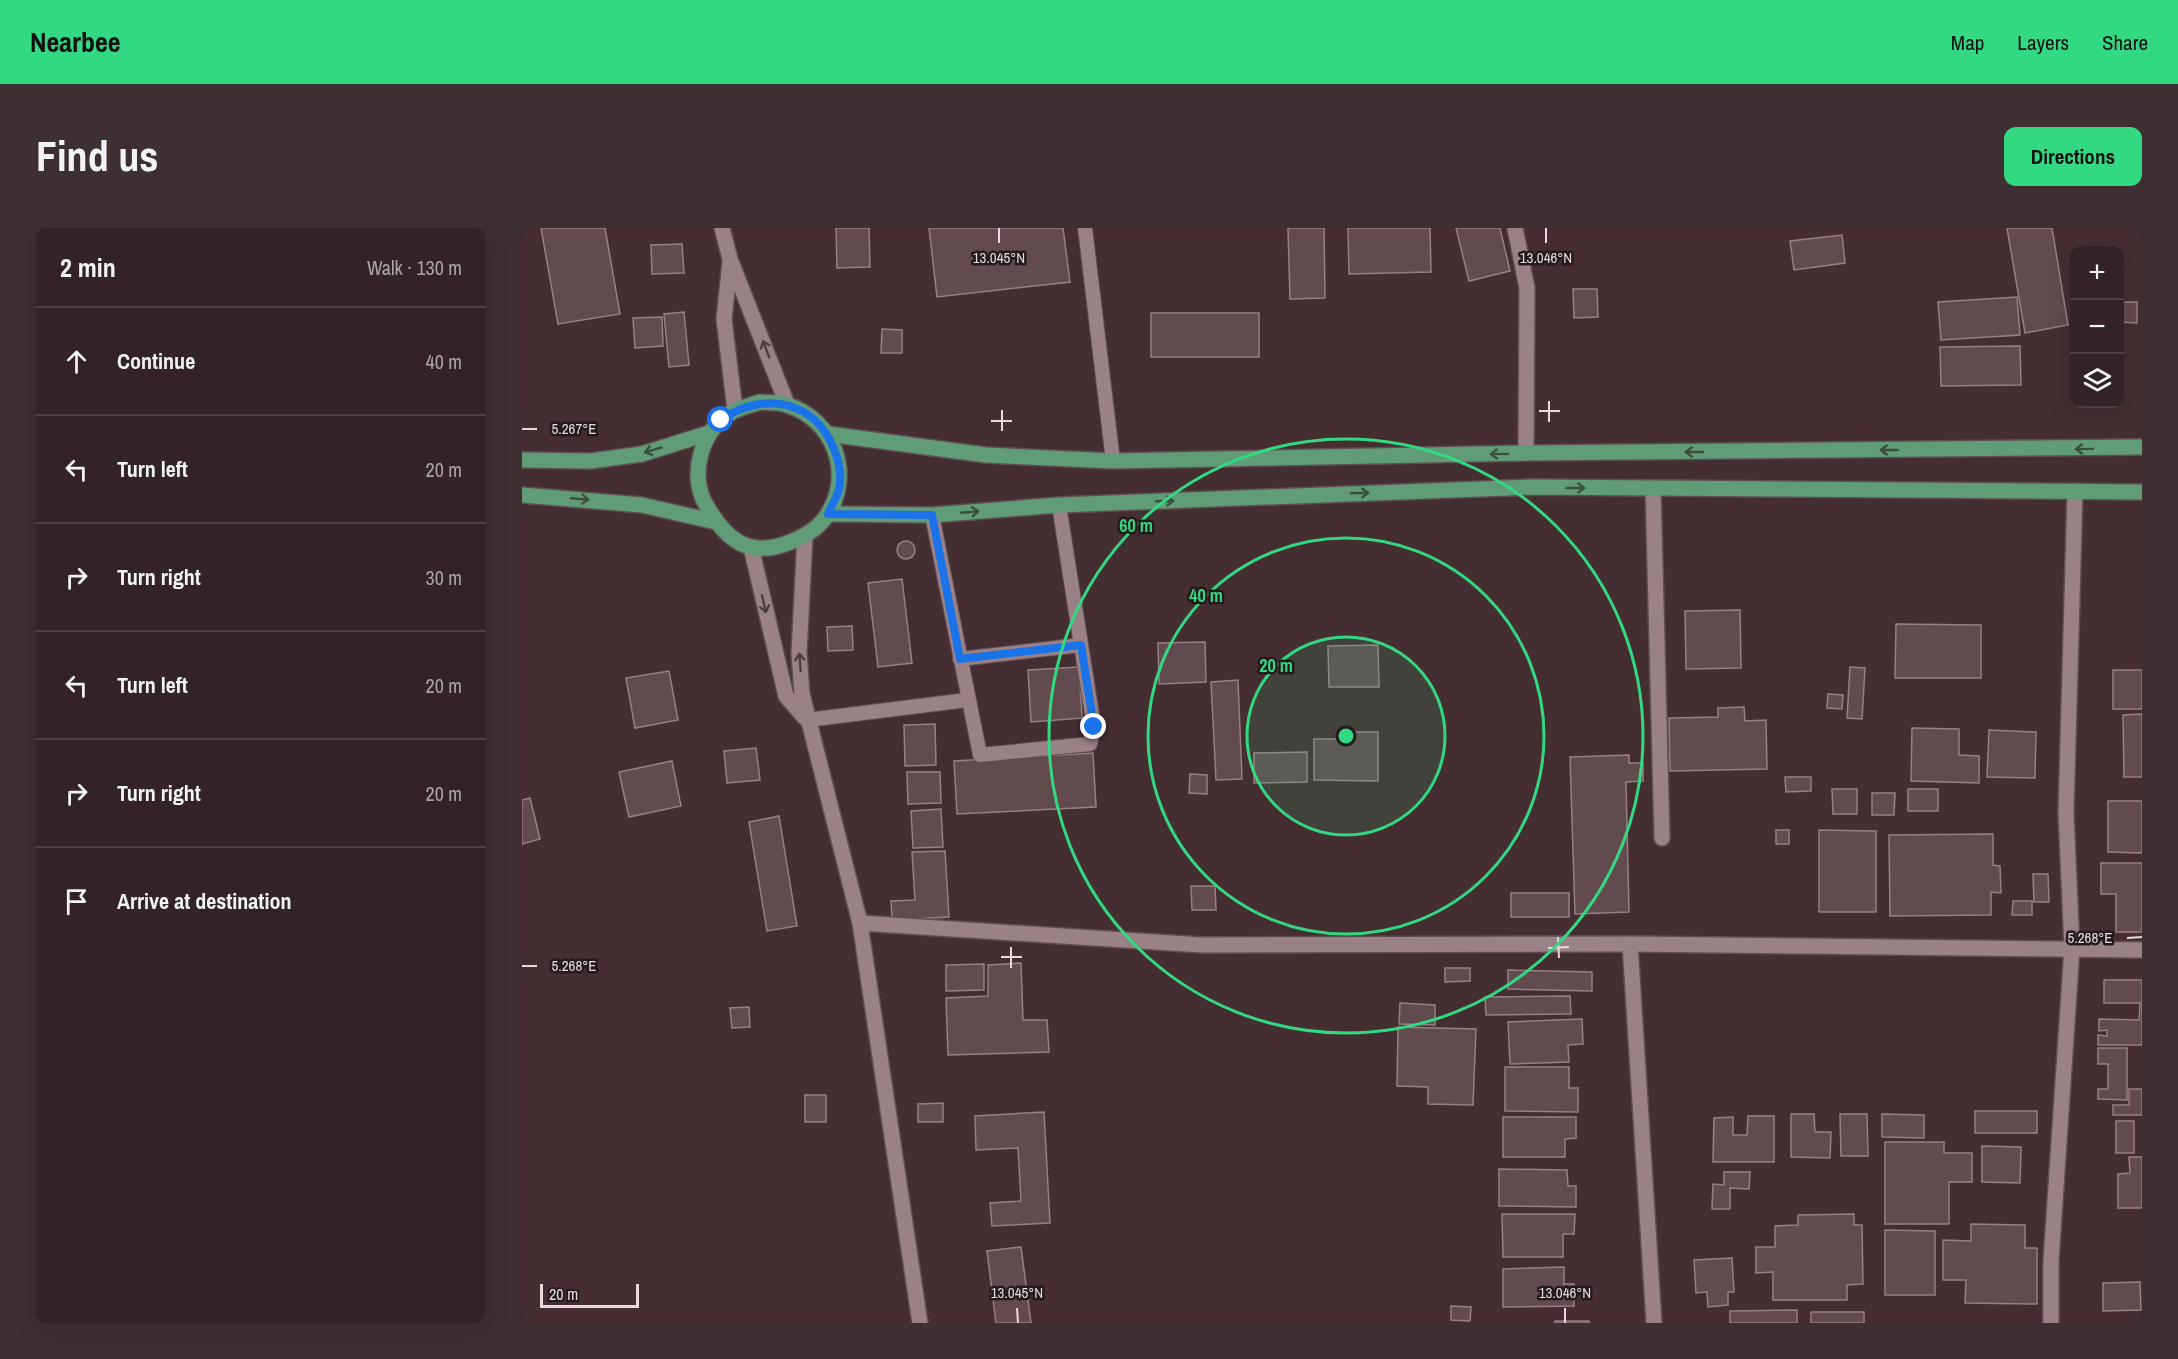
<!DOCTYPE html>
<meta charset="utf-8">
<style>
:root{--surface:#332226;--page:#3e2f32;--text:#f1f3f6;--muted:#a9a4a7;--line:#4e3f43;--accent:#33d882}
body{margin:0;font-family:"Archivo Narrow",sans-serif;background:var(--page);color:var(--text)}
.controls{position:absolute;right:18px;top:18px;display:grid;overflow:hidden;border-radius:12px;box-shadow:0 6px 24px #0002}
.controls button{width:54px;height:54px;display:grid;place-items:center;padding:0;border:0;border-bottom:2px solid var(--line);background:var(--surface);color:var(--text);font:30px sans-serif}
.scale{position:absolute;left:18px;bottom:15px;width:99px;box-sizing:border-box;padding-left:6px;border:3px solid #e8dadc;border-top:0;font-size:16px;line-height:21px;white-space:nowrap;color:#e8dadc;-webkit-text-stroke:4px #231a1b;paint-order:stroke}
.stop{position:absolute;width:18px;height:18px;margin:-14px;border:4px solid #1a73e8;border-radius:50%;background:#fff}
.stop.end{background:#1a73e8;border-color:#fff;box-shadow:0 2px 6px #0008}
.list{margin:0;padding:0;list-style:none}
h2{display:flex;justify-content:space-between;align-items:center;height:78px;margin:0;padding:0 24px;font-size:26px}
h2 small{font-size:20px;font-weight:400;color:var(--muted)}
.list li{display:grid;grid-template-columns:39px 1fr auto;gap:18px;align-items:center;box-sizing:border-box;height:108px;padding:0 24px;border-top:2px solid var(--line)}
.list b{display:block;font-size:22px;white-space:nowrap}
.list em{font-size:20px;font-style:normal;color:var(--muted)}
.icon{flex:none;width:33px;height:33px;fill:none;stroke:currentColor;stroke-width:2;stroke-linecap:round;stroke-linejoin:round}
.map{position:relative;flex:none;width:1620px;height:1095px;overflow:hidden;border-radius:12px}
header{display:flex;align-items:center;gap:36px;box-sizing:border-box;height:84px;padding:0 30px;background:var(--accent);color:#111}
header strong{font-size:28px}
nav{display:flex;gap:33px;margin-inline-start:auto;font-size:21px}
.intro{display:flex;align-items:center;justify-content:space-between;box-sizing:border-box;height:144px;padding:0 36px}
h1{margin:0;font-size:42px}
.button{padding:15px 27px;border-radius:12px;background:var(--accent);color:#111;font-size:21px;font-weight:700}
main{display:flex;gap:36px;padding:0 36px}
aside{flex:1;background:var(--surface);border-radius:12px;box-shadow:0 6px 24px #0002}
.map>svg:first-child{display:block}
.building{fill:#624b4f;stroke:#997f84;stroke-width:1.5}
.lines{fill:none;stroke-linecap:round;stroke-linejoin:round}
.service-casing{stroke:#5e4d50;stroke-width:16}
.minor-casing{stroke:#5e4d50;stroke-width:18}
.tertiary-casing{stroke:#5e4d50;stroke-width:18}
.primary-casing{stroke:#5e4d50;stroke-width:18}
.service{stroke:#9a8185;stroke-width:14}
.minor{stroke:#9a8185;stroke-width:15}
.tertiary{stroke:#9a8185;stroke-width:15}
.primary{stroke:#609c77;stroke-width:15}
.oneway{stroke:#4d3e40}
.oneway2{stroke:#3b4e40}
.route{stroke:#1a73e8;stroke-width:8}
.ticks{fill:none;stroke:#e8dadc;stroke-width:2}
.ring{fill:none;stroke:#33d882;stroke-width:3}
.ticks-label{font-size:15px;text-anchor:middle;fill:#e8dadc;stroke:#231a1b;stroke-width:5;stroke-linejoin:round;paint-order:stroke}
.centre{fill:#33d882;stroke:#231a1b;stroke-width:3}
.ring-label{font-size:18px;text-anchor:middle;font-weight:bold;fill:#33d882;stroke:#231a1b;stroke-width:5;stroke-linejoin:round;paint-order:stroke}
</style>
<header>
<strong>Nearbee</strong>
<nav><a>Map</a><a>Layers</a><a>Share</a></nav>
</header>
<div class="intro"><h1>Find us</h1><a class="button">Directions</a></div>
<main>
<aside>
<h2>2 min<small>Walk · 130 m</small></h2>
<ul class="list">
<li><svg class="icon" aria-label="ahead" viewBox="0 0 24 24"><path d="M12 20V5M6 11l6-6 6 6"/></svg><div><b>Continue</b></div><em>40 m</em></li>
<li><svg class="icon" aria-label="left" viewBox="0 0 24 24"><path d="M17 20v-9H6M10 6l-5 5 5 5"/></svg><div><b>Turn left</b></div><em>20 m</em></li>
<li><svg class="icon" aria-label="right" viewBox="0 0 24 24"><path d="M7 20v-9h11M14 6l5 5-5 5"/></svg><div><b>Turn right</b></div><em>30 m</em></li>
<li><svg class="icon" aria-label="left" viewBox="0 0 24 24"><path d="M17 20v-9H6M10 6l-5 5 5 5"/></svg><div><b>Turn left</b></div><em>20 m</em></li>
<li><svg class="icon" aria-label="right" viewBox="0 0 24 24"><path d="M7 20v-9h11M14 6l5 5-5 5"/></svg><div><b>Turn right</b></div><em>20 m</em></li>
<li><svg class="icon" aria-label="arrive" viewBox="0 0 24 24"><path d="M6 21V4h12l-3 4 3 4H6"/></svg><div><b>Arrive at destination</b></div></li>
</ul>
</aside>
<div class="map">
<svg width="1620" height="1095" viewBox="0 0 1620 1095">
<rect width="100%" height="100%" fill="#442e32"/>
<!-- building -->
<g class="building">
<polygon points="19,0 83,0 98,86 36,96"/>
<polygon points="314,0 347,0 348,39 315,40"/>
<polygon points="407,0 541,0 548,54 415,69"/>
<polygon points="766,0 802,0 803,70 768,71"/>
<polygon points="826,0 908,0 909,44 827,46"/>
<polygon points="934,0 978,0 988,43 947,53"/>
<polygon points="1485,0 1530,0 1546,97 1503,105"/>
<polygon points="1320,7 1323,35 1272,42 1268,13"/>
<polygon points="160,16 162,45 130,46 129,17"/>
<polygon points="1051,61 1075,61 1076,89 1052,90"/>
<polygon points="1495,69 1498,107 1419,112 1416,74"/>
<polygon points="1598,74 1615,74 1615,95 1598,94"/>
<polygon points="162,84 167,137 147,139 142,86"/>
<rect x="629" y="85" width="108" height="44"/>
<polygon points="140,89 141,118 113,120 111,90"/>
<polygon points="360,101 380,102 380,125 359,125"/>
<polygon points="1498,118 1499,157 1419,158 1418,119"/>
<circle cx="384" cy="322" r="9"/>
<polygon points="380,351 390,435 356,439 346,355"/>
<polygon points="1218,382 1219,440 1164,441 1163,383"/>
<polygon points="1374,396 1459,397 1459,450 1373,450"/>
<polygon points="330,398 331,422 306,423 305,399"/>
<polygon points="683,414 684,454 637,456 636,415"/>
<polygon points="856,417 857,459 807,459 806,418"/>
<polygon points="557,439 560,490 509,494 506,442"/>
<polygon points="1328,439 1343,440 1340,491 1325,490"/>
<rect x="1591" y="442" width="29" height="39"/>
<polygon points="147,443 156,492 113,500 104,450"/>
<polygon points="716,452 720,551 694,552 689,454"/>
<polygon points="1306,466 1321,467 1320,481 1305,480"/>
<polygon points="1222,479 1223,493 1244,492 1245,541 1148,543 1147,490 1196,489 1196,480"/>
<polygon points="1620,486 1620,549 1602,549 1601,487"/>
<polygon points="413,496 414,537 383,538 382,497"/>
<polygon points="1390,500 1437,501 1437,527 1457,528 1457,555 1389,553"/>
<polygon points="1467,502 1514,504 1513,550 1465,549"/>
<polygon points="822,504 856,504 856,553 792,552 792,511 822,511"/>
<polygon points="234,520 238,552 205,555 202,523"/>
<polygon points="785,524 785,554 732,555 732,525"/>
<polygon points="571,525 574,579 435,586 432,533"/>
<polygon points="1107,527 1107,535 1121,535 1121,553 1104,554 1107,684 1053,686 1048,529"/>
<polygon points="150,533 159,578 107,589 97,544"/>
<polygon points="385,544 418,544 419,575 386,576"/>
<polygon points="668,546 685,547 685,566 667,565"/>
<polygon points="1263,549 1289,549 1289,563 1264,564"/>
<polygon points="1310,561 1335,561 1335,586 1311,586"/>
<rect x="1386" y="561" width="30" height="22"/>
<polygon points="1350,565 1373,565 1372,587 1350,587"/>
<polygon points="8,570 18,611 0,616 0,572"/>
<polygon points="1586,573 1620,573 1620,625 1586,624"/>
<polygon points="419,581 421,619 391,620 389,583"/>
<polygon points="257,588 275,698 245,703 227,594"/>
<rect x="1254" y="602" width="13" height="14"/>
<polygon points="1297,602 1354,603 1354,684 1297,684"/>
<polygon points="1471,606 1471,637 1478,638 1479,665 1469,664 1469,687 1368,688 1367,607"/>
<polygon points="423,623 427,689 370,692 369,673 393,672 390,624"/>
<polygon points="1579,635 1620,635 1620,704 1594,704 1594,666 1579,666"/>
<polygon points="1511,646 1526,646 1527,674 1512,674"/>
<polygon points="669,658 693,658 694,682 670,682"/>
<rect x="989" y="665" width="58" height="24"/>
<polygon points="1491,673 1510,673 1510,687 1490,687"/>
<polygon points="499,735 501,792 525,792 527,824 426,827 424,770 466,768 466,737"/>
<polygon points="462,736 462,762 424,763 424,737"/>
<polygon points="923,740 948,740 948,753 923,754"/>
<polygon points="986,742 1070,744 1070,763 986,761"/>
<polygon points="1582,752 1620,752 1620,817 1576,817 1576,807 1585,808 1585,802 1577,803 1577,791 1617,792 1618,775 1582,775"/>
<polygon points="1048,768 1049,786 964,787 963,769"/>
<polygon points="878,775 913,777 913,797 877,796"/>
<polygon points="227,779 228,799 210,800 208,780"/>
<polygon points="1060,791 1061,816 1046,817 1047,834 988,836 986,794"/>
<polygon points="876,799 954,801 951,877 906,876 906,859 875,858"/>
<polygon points="1576,820 1605,820 1605,872 1576,871 1576,861 1586,861 1586,836 1576,836"/>
<polygon points="983,839 1047,839 1047,860 1056,860 1056,884 983,883"/>
<polygon points="1607,861 1620,861 1620,887 1591,887 1591,877 1607,877"/>
<rect x="283" y="867" width="21" height="27"/>
<polygon points="421,875 421,894 396,894 396,876"/>
<rect x="1453" y="883" width="62" height="22"/>
<polygon points="522,884 528,995 470,998 468,975 499,973 496,920 454,922 453,888"/>
<polygon points="1269,886 1292,886 1293,904 1309,904 1308,930 1269,929"/>
<polygon points="1318,886 1345,886 1346,928 1319,928"/>
<polygon points="1360,886 1402,887 1402,910 1360,909"/>
<polygon points="1226,888 1252,888 1252,934 1191,934 1192,890 1211,889 1211,907 1225,907"/>
<polygon points="981,889 1054,889 1054,910 1043,911 1043,929 981,929"/>
<rect x="1594" y="893" width="18" height="32"/>
<polygon points="1363,914 1422,914 1422,925 1450,925 1450,954 1427,954 1427,996 1363,996"/>
<polygon points="1460,918 1499,919 1498,955 1460,954"/>
<polygon points="1607,929 1620,929 1620,980 1596,980 1596,946 1608,945"/>
<polygon points="977,941 1045,942 1046,958 1054,958 1054,979 977,978"/>
<polygon points="1202,944 1228,944 1227,961 1208,960 1208,981 1190,981 1191,956 1202,957"/>
<polygon points="980,986 1053,986 1052,1006 1041,1006 1041,1029 981,1029"/>
<polygon points="1332,986 1332,997 1340,997 1341,1056 1325,1057 1325,1072 1251,1072 1251,1044 1234,1045 1234,1019 1253,1019 1253,998 1276,997 1276,987"/>
<polygon points="1449,996 1503,997 1503,1020 1515,1020 1515,1076 1443,1075 1444,1052 1421,1052 1421,1012 1449,1013"/>
<polygon points="1363,1002 1413,1003 1413,1067 1363,1067"/>
<polygon points="499,1019 509,1095 474,1095 465,1023"/>
<polygon points="1210,1030 1212,1064 1206,1064 1206,1077 1186,1079 1185,1064 1174,1065 1172,1032"/>
<polygon points="1042,1039 1042,1056 1052,1056 1052,1078 981,1079 981,1041"/>
<polygon points="1618,1054 1619,1082 1581,1083 1581,1055"/>
<polygon points="929,1078 949,1079 948,1093 929,1092"/>
<polygon points="1275,1082 1275,1095 1208,1095 1208,1083"/>
<rect x="1289" y="1084" width="53" height="11"/>
<rect x="1033" y="1093" width="34" height="2"/>
</g>
<g class="lines">
<!-- service casing -->
<g class="service-casing">
<g id="service">
<polyline points="563,0 591,233"/>
<polyline points="410,287 458,527 568,516 572,499 537,277"/>
<polyline points="438,431 559,417"/>
<polyline points="285,492 445,472"/>
</g>
</g>
<!-- minor casing -->
<g class="minor-casing">
<g id="minor">
<polyline points="993,0 1005,60 1004,225"/>
<polyline points="1131,260 1140,610"/>
<polyline points="338,695 680,717 1108,716 1620,722"/>
<polyline points="1108,716 1132,1095"/>
<polyline points="1529,1095 1529,1033 1550,720 1544,585 1553,263"/>
</g>
</g>
<!-- tertiary casing -->
<g class="tertiary-casing">
<g id="tertiary">
<polyline points="200,0 208,31 265,176"/>
<polyline points="208,34 202,91 213,182"/>
<polyline points="283,308 277,425 280,466 338,695 398,1095"/>
<polyline points="229,319 264,468 283,490"/>
</g>
</g>
<!-- primary casing -->
<g class="primary-casing">
<g id="primary">
<path d="M238,174C247,175 257,174 265,177C312,191 332,247 305,287C293,307 253,325 229,319C209,315 193,293 184,277C166,246 180,199 212,183C220,179 230,177 238,174Z"/>
<polyline points="306,206 464,227 591,233 1004,225 1620,219"/>
<polyline points="0,232 69,233 120,226 187,205"/>
<polyline points="0,267 120,277 194,294"/>
<polyline points="306,286 410,287 537,277 1008,259 1620,264"/>
</g>
</g>
<!-- service -->
<use href="#service" class="service"/>
<!-- minor -->
<use href="#minor" class="minor"/>
<!-- tertiary -->
<use href="#tertiary" class="tertiary"/>
<!-- primary -->
<use href="#primary" class="primary"/>
</g>
<!-- one-way arrows -->
<defs><path id="oneway-shaft" d="M-6 0H5M1.5-3L5.5 0L1.5 3" fill="none" stroke-width="1.6" stroke-linecap="round" stroke-linejoin="round" transform="scale(1.5)"/></defs>
<g class="oneway">
<use href="#oneway-shaft" transform="translate(244 121) rotate(-111)"/>
<use href="#oneway-shaft" transform="translate(242 376) rotate(77)"/>
<use href="#oneway-shaft" transform="translate(278 434) rotate(-94)"/>
</g>
<g class="oneway2">
<use href="#oneway-shaft" transform="translate(1562 221) rotate(179)"/>
<use href="#oneway-shaft" transform="translate(131 222) rotate(163)"/>
<use href="#oneway-shaft" transform="translate(1367 222) rotate(180)"/>
<use href="#oneway-shaft" transform="translate(1172 224) rotate(180)"/>
<use href="#oneway-shaft" transform="translate(977 226) rotate(179)"/>
<use href="#oneway-shaft" transform="translate(1054 260)"/>
<use href="#oneway-shaft" transform="translate(838 265) rotate(-2)"/>
<use href="#oneway-shaft" transform="translate(58 271) rotate(5)"/>
<use href="#oneway-shaft" transform="translate(643 273) rotate(-2)"/>
<use href="#oneway-shaft" transform="translate(448 284) rotate(-5)"/>
</g>
<g class="lines">
<!-- route -->
<path class="route" d="M199,192C240,163 292,171 312,221C317,232 320,248 317,261C315,270 309,278 306,286L410,287L438,431L559,417L572,499"/>
</g>
<!-- ticks -->
<path class="ticks" d="M477,0V15M1024,0V15M1027,173V194M480,182V203M1017,183H1038M469,193H490M0,201H15M1036,709L1037,730M1605,710L1620,709M489,719V740M1026,720L1047,719M479,729H500M0,738H15M495,1080L496,1095M1043,1080V1095"/>
<!-- distance rings -->
<circle cx="824" cy="508" r="99" fill="#33d882" fill-opacity=".12"/>
<g class="ring">
<circle cx="824" cy="508" r="99"/>
<circle cx="824" cy="508" r="198"/>
<circle cx="824" cy="508" r="297"/>
</g>
<g class="ticks-label">
<text x="477" y="35">13.045°N</text>
<text x="1024" y="35">13.046°N</text>
<text x="52" y="206">5.267°E</text>
<text x="1568" y="715">5.268°E</text>
<text x="52" y="743">5.268°E</text>
<text x="495" y="1070">13.045°N</text>
<text x="1043" y="1070">13.046°N</text>
</g>
<circle cx="824" cy="508" r="9" class="centre"/>
<g class="ring-label">
<text x="614" y="304">60 m</text>
<text x="684" y="374">40 m</text>
<text x="754" y="444">20 m</text>
</g>
</svg>
<div class="controls">
<button>+</button>
<button>−</button>
<button><svg class="icon" aria-label="layers" viewBox="0 0 24 24"><path d="M12 4l9 5-9 5-9-5zM3 14l9 5 9-5"/></svg></button>
</div>
<div class="scale">20 m</div>
<div class="stop" style="left:199px;top:192px"></div>
<div class="stop end" style="left:572px;top:499px"></div>
</div>
</main>
